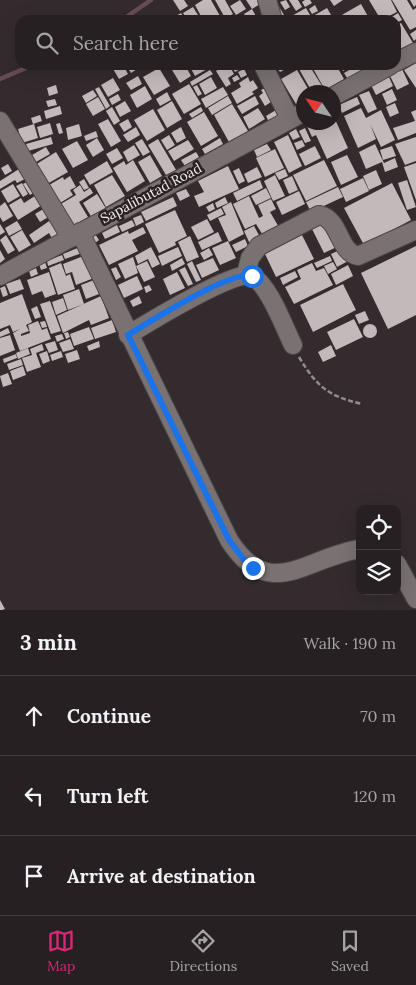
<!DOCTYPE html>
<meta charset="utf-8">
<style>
:root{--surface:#262022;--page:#322d2f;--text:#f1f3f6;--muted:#a4a3a5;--line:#423e40;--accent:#db2777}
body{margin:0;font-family:Lora,serif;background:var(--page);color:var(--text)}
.controls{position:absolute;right:15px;bottom:15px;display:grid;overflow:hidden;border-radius:10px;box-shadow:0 5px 20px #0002}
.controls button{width:45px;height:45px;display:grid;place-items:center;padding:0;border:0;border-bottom:1px solid var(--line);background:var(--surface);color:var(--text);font:25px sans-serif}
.compass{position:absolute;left:296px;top:85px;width:45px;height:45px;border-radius:50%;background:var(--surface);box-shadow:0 5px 20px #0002;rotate:305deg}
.stop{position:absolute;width:15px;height:15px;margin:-11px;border:4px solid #1a73e8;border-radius:50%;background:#fff}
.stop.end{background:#1a73e8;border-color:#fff;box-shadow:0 1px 5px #0008}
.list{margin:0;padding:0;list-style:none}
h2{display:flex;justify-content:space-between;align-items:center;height:65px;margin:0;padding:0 20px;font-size:21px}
h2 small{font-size:16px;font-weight:400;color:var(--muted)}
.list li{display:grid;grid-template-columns:32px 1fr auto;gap:15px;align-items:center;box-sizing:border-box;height:80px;padding:0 20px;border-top:1px solid var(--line)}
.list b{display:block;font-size:19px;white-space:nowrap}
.list em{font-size:16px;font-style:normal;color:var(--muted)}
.icon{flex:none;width:28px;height:28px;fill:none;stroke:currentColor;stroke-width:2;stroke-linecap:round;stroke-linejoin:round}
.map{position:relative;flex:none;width:416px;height:610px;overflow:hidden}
.search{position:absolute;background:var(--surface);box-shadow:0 5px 20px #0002;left:15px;right:15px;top:15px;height:55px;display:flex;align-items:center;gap:12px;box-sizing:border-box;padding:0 18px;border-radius:15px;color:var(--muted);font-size:19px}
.sheet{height:305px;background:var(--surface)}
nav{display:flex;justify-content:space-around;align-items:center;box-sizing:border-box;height:70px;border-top:1px solid var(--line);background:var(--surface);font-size:14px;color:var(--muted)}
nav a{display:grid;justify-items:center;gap:2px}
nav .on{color:var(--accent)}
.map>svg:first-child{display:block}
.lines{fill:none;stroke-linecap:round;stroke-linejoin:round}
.stream{stroke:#684b54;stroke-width:4.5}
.building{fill:#c3b9bb}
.minor-casing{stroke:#4d4748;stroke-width:20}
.path{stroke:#938c8e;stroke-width:2.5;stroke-dasharray:5 2.5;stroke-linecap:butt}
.minor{stroke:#797172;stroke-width:18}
.route{stroke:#1a73e8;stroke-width:6}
.labels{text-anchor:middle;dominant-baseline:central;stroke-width:5;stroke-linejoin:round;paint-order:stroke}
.street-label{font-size:14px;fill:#eee9ea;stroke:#292223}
</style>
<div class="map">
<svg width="416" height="610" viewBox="0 0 416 610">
<rect width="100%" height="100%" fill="#332b2d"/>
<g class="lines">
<!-- stream -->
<g class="stream">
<polyline points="122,20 151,0"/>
<polyline points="0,79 33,65"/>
</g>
</g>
<!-- building -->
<g class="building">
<polygon points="173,0 184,0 188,6 180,11"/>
<polygon points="203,0 211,0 220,16 213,20 203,20 195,5"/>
<polygon points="215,0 225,0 233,14 225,18"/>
<polygon points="240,0 246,9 236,15 230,6"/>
<polygon points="246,0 257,0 260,4 252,9"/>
<polygon points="275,0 287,20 278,20"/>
<polygon points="286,0 290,7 285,10 280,2"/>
<polygon points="289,0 298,0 302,7 296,11"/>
<polygon points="305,0 310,0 312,3 305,7 302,2"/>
<polygon points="330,0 343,0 334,6"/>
<polygon points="369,0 391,0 397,12 381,20"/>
<polygon points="392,0 407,0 413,10 416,8 416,27 410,30"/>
<polygon points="410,0 416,0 416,5 414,7"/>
<polygon points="361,4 370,20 343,20 340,16"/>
<polygon points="315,5 318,11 312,14 309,9"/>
<polygon points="193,7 201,20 187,20 183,13"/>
<polygon points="306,8 313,20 289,20 288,18"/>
<polygon points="327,8 334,20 315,20 313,16"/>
<polygon points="252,9 258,20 248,20 244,14"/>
<polygon points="181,13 185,20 176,20 174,17"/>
<polygon points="398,13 402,20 396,23 396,20 387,20"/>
<polygon points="241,15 244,20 232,20"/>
<polygon points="401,23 413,43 396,53 396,26"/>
<polygon points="416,30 416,39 414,41 410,34"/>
<polygon points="416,63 416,88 404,70"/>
<polygon points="116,65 123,65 128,74 119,79 112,67"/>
<polygon points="126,65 139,65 140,67 131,73"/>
<polygon points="169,65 185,65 191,76 180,83"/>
<polygon points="189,65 207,65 209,68 195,76"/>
<polygon points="225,65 229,65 234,74 228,78 231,84 226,87 216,71"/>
<polygon points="230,65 240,65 242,68 235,72"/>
<polygon points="275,65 293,65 280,72"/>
<polygon points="306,65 309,65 322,86 312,92 299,69"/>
<polygon points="311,65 336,65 344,79 325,90"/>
<polygon points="340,65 353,65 343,71"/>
<polygon points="358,65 361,65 365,72 349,81 344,73"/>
<polygon points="159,68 170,86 154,95 143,77"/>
<polygon points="244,69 247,75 241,78 238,72"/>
<polygon points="402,69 409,84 397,90 390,76"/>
<polygon points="210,70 213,74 192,86 190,82"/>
<polygon points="297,70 310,92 304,92 304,100 296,104 281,79"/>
<polygon points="237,75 240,79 234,82 232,78"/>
<polygon points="138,76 142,84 131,90 126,83"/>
<polygon points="211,77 217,88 205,95 199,84"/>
<polygon points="248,77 250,82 253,80 258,88 252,92 254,94 237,104 231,93 241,87 239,83"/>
<polygon points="389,77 393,86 376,95 371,85"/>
<polygon points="113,78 120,90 108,97 101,85"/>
<polygon points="189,84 201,104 184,114 172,94"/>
<polygon points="56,85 58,93 49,96 47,88"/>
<polygon points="197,85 202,94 198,96 193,87"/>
<polygon points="145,86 152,99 137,108 130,95"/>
<polygon points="99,87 110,106 106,109 95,89"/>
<polygon points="223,87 228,95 206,108 201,99"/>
<polygon points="267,87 276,103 272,105 271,102 265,106 259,96 263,93 261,90"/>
<polygon points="392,89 397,100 387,105 382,94"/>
<polygon points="93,90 97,96 86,103 82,96"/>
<polygon points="369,91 377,109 368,113 359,95"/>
<polygon points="167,92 171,100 160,106 156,99"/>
<polygon points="118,94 121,100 112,105 109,99"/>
<polygon points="228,96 232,103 212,115 208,108"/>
<polygon points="255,96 259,104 242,114 237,106"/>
<polygon points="98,97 105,109 93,116 86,104"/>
<polygon points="357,97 360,104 342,113 339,105"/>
<polygon points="55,99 57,105 48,107 46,101"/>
<polygon points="125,101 131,111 120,117 115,107"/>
<polygon points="172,101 182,119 167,128 157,110"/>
<polygon points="395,103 399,113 390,117 386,107"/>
<polygon points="232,104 248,131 229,142 214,115"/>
<polygon points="60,106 62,114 46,119 44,111"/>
<polygon points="112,107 120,121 114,125 106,111"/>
<polygon points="201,107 203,111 192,118 189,114"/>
<polygon points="281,107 284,113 269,122 266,116"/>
<polygon points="258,108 265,119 249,129 243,117"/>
<polygon points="361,108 366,118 381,110 395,140 381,147 370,124 376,139 358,148 344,116"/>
<polygon points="153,109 165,130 147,141 134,120"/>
<polygon points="416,110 416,133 398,140 393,128 415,121 411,112"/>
<polygon points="204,112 218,136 201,146 187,122"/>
<polygon points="40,115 42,121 33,124 31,118"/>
<polygon points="334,117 348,148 327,159 316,135 312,137 307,126 314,122 334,122"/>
<polygon points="108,119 121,141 111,147 98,124"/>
<polygon points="128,119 132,127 124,132 119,124"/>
<polygon points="50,123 53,134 40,138 37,127"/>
<polygon points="60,123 63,133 59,134 56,124"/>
<polygon points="34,124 38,138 22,143 18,129"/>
<polygon points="79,124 82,136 68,140 66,128"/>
<polygon points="136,127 140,135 128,142 123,135"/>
<polygon points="181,127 186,138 177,143 171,133"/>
<polygon points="305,128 311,141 305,143 299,131"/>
<polygon points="296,129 300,137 293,140 289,133"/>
<polygon points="96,131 98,137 86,141 84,136"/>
<polygon points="169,135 175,145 167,150 161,140"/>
<polygon points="288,135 302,166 289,173 274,142"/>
<polygon points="51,137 53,144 28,151 26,144"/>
<polygon points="416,137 416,161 405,165 395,144"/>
<polygon points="97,138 104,150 93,157 86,145"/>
<polygon points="220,138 223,144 205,154 202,149"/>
<polygon points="142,139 150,152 143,156 135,143"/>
<polygon points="158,139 176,170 166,175 148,145"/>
<polygon points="188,140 194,149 174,161 168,151"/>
<polygon points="302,140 305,146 297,150 294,143"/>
<polygon points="77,141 88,160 73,168 62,149"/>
<polygon points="267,144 271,150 257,157 254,150"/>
<polygon points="375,144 384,163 395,158 398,167 385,172 382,162 366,169 359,152"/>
<polygon points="134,145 140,155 128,162 123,152"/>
<polygon points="315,146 321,158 305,166 299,154"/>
<polygon points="392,146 396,156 383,160 380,150"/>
<polygon points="46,147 50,154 36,162 32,155"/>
<polygon points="117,148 123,158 112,164 106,154"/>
<polygon points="275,149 284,168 265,177 256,158"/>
<polygon points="56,152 68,172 47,184 35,165"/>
<polygon points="196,152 199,157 185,166 181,160"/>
<polygon points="150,155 162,176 150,183 138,162"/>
<polygon points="347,155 358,177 341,185 331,162"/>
<polygon points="133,160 145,181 127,192 113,168 124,161 126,165"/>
<polygon points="324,160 337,186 306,201 293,175"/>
<polygon points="107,161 113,172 90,185 84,175"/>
<polygon points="416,163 416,200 404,167"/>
<polygon points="8,164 12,171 5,175 1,168"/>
<polygon points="228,166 239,189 199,207 194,196 204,192 198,181"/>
<polygon points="257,167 262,177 248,183 244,174"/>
<polygon points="239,168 245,181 239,184 233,171"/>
<polygon points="19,169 25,179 17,183 15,180 0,189 0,181"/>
<polygon points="285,169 288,176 279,180 275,173"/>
<polygon points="376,170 382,184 369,190 363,176"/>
<polygon points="112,175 125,196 106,207 94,185"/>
<polygon points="275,175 285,196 273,201 264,181"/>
<polygon points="70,176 76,187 70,190 73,195 60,203 49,185 63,177 64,180"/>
<polygon points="292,176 298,190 289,194 283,180"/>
<polygon points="363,178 369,191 346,202 340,189"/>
<polygon points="84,179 89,188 84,190 79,182"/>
<polygon points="260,180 263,188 237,201 233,193"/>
<polygon points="407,180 416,207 407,210 398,183"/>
<polygon points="29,181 39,189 30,195 23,184"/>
<polygon points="22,183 28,194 23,197 16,186"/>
<polygon points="392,183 411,220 364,245 344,208"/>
<polygon points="13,184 20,196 8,203 1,191"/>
<polygon points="80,185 84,192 90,188 93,193 79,202 88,217 71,227 59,205 76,195 73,190"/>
<polygon points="338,187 343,197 311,212 306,202"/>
<polygon points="266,188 271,198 256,205 251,196"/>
<polygon points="186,189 190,196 180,201 176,193"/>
<polygon points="299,191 305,204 282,215 276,202"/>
<polygon points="41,192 47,202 18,220 9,205 21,198 24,203"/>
<polygon points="97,194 107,210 92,218 83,203"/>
<polygon points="249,196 259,218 263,216 258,205 271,199 276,209 270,212 280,229 264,237 256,224 245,229 233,204"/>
<polygon points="173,197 177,206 146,221 141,212"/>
<polygon points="225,197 228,203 217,208 215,203"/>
<polygon points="5,202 13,216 3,222 0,217 0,206"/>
<polygon points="231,202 244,234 229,242 218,218 226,215 222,207"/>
<polygon points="213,203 215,209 209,212 206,207"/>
<polygon points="45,208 50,216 40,222 35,214"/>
<polygon points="221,208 224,214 210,221 207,215"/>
<polygon points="175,210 187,236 175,242 176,245 159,253 145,224"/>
<polygon points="141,215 144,222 136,226 133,218"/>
<polygon points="55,217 64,233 53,240 49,233 34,243 29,235"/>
<polygon points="207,219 214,232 198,240 191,227"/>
<polygon points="132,220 135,226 122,232 119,226"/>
<polygon points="329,220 341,245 324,253 312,229"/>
<polygon points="17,221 22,229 9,236 5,228"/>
<polygon points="0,224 5,232 0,235"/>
<polygon points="117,225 120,232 105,239 102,233"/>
<polygon points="254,226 261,239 250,244 244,231"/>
<polygon points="143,227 146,233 132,240 138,251 109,265 99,245 128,231 129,234"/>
<polygon points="22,230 31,245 19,252 10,237"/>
<polygon points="218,232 222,241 202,250 198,242"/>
<polygon points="95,234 99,240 95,243 91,236"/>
<polygon points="6,235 15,250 8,254 0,240"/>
<polygon points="302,235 314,259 276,277 265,254"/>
<polygon points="190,236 199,257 187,262 178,242"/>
<polygon points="245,239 248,246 236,252 232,245"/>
<polygon points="228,241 236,258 220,265 212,248"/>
<polygon points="416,246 416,315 388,329 361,273"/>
<polygon points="80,247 82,253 65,259 63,254"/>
<polygon points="151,247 160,264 152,268 148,259 138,264 135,256"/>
<polygon points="178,247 182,256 162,266 158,256"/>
<polygon points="209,248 213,255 204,260 200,253"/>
<polygon points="344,248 350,260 337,267 331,254"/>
<polygon points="0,250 5,259 0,263"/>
<polygon points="62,255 64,260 48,266 47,261"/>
<polygon points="86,255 94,278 76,285 72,272 66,274 63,264"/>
<polygon points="330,256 332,261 317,268 314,263"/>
<polygon points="133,257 138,273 125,279 118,264"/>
<polygon points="182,258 185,264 172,271 170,265"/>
<polygon points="213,258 219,270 202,278 196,265"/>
<polygon points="147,261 155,277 144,282 136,266"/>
<polygon points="192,261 201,280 196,282 187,264"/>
<polygon points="45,262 47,268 41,270 39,264"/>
<polygon points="333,262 337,269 328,274 324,266"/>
<polygon points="61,263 66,276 70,274 75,289 58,295 49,268"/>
<polygon points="312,263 316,271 324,268 333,285 294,304 285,287 301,279 297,270"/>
<polygon points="348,265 353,276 336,285 331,274"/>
<polygon points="116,267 121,277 116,280 111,269"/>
<polygon points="185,267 193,284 188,286 179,270"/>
<polygon points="36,268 38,274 31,277 29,271"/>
<polygon points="295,271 298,277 283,285 280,278"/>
<polygon points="49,272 56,294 45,298 42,291 32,295 27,280"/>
<polygon points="177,272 185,288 170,295 163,279"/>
<polygon points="137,276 143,289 124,298 118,285"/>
<polygon points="20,279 24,289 10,294 6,284"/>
<polygon points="94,280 99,294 86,299 81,285"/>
<polygon points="343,284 356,310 313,332 300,305"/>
<polygon points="149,285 152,290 146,293 144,287"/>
<polygon points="5,286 8,295 3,297 0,288"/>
<polygon points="79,289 84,304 68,310 63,295"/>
<polygon points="22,294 32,322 26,325 29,331 21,334 21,336 30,333 28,325 38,321 42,330 47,328 51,339 20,351 13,333 20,329 13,332 10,325 0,329 0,303"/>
<polygon points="101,296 109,318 91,325 89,320 63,333 57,316"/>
<polygon points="139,296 142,303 133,307 130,301"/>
<polygon points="63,298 67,310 56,315 52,302"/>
<polygon points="50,301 61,331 51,334 40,304"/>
<polygon points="37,306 41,317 35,319 31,309"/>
<polygon points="365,311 369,320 359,324 355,315"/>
<polygon points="354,319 363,337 336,350 327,332"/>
<polygon points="112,320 116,332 95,339 91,328"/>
<polygon points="45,321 47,327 42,328 40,322"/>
<circle cx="370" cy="331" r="7"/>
<polygon points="89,327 94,339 74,346 70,334"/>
<polygon points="8,328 10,333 0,337 0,332"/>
<polygon points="68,332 70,337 66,339 64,333"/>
<polygon points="62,334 64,339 57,342 55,336"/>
<polygon points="10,335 15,350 0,356 0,338"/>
<polygon points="70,339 74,349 63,352 59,343"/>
<polygon points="55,341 58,350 49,353 45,344"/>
<polygon points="99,341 100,347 89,351 87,346"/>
<polygon points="42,344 44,350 36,353 41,367 27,372 22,358 32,355 30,349"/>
<polygon points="331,345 336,356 323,362 318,352"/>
<polygon points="28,348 30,354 18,359 16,353"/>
<polygon points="77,350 80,359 68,363 65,354"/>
<polygon points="47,351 50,361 43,364 39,354"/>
<polygon points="61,351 63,357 52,361 50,355"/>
<polygon points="16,354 17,358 4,363 3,359"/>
<polygon points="21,359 23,365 9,370 7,364"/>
<polygon points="23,366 26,375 13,380 10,371"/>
<polygon points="8,373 12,384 3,387 0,376"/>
<polygon points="0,600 5,609 2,610 0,610"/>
</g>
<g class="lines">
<!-- minor casing -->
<g class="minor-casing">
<g id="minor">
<polyline points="267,0 273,20"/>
<polyline points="396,62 416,52"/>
<polyline points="263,65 290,119"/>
<polyline points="334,96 391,65"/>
<polyline points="0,121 71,238"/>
<path d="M80,232L229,540C270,604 306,557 360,549"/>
<path d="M246,274L250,258L259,246L319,215C340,218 338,252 358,256L416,230"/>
<polyline points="0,276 304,112"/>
<path d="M128,335C146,324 237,268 252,276C269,285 284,327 293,345"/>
<polyline points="397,564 416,599"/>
</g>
</g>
<!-- path -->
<path class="path" d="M299,357C317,387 328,396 362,404"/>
<!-- minor -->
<use href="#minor" class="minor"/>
</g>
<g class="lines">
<!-- route -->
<path class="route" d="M252,276C233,269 149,322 128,335L229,540L245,561L253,568"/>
</g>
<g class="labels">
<!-- street labels -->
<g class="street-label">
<text transform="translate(151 193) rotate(-28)">Sapalibutad Road</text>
</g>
</g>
</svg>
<div class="controls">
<button><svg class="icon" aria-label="locate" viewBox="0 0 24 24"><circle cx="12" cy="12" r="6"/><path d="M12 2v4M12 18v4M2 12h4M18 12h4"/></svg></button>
<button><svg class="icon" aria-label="layers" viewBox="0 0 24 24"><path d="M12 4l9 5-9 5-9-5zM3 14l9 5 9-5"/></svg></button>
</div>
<svg class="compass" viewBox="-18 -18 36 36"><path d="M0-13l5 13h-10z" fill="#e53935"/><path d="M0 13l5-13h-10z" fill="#a4a3a5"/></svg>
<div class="stop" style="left:252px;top:276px"></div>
<div class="stop end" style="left:253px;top:568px"></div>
<div class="search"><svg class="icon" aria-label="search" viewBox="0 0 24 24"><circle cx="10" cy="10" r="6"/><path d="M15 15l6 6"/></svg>Search here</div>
</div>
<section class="sheet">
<h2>3 min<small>Walk · 190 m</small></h2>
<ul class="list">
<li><svg class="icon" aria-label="ahead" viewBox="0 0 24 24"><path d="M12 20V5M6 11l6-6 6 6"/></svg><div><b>Continue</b></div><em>70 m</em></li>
<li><svg class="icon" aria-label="left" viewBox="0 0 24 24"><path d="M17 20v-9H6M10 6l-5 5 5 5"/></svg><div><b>Turn left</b></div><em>120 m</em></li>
<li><svg class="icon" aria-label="arrive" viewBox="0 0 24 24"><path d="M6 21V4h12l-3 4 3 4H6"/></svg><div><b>Arrive at destination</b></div></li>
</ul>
</section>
<nav>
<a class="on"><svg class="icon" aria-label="map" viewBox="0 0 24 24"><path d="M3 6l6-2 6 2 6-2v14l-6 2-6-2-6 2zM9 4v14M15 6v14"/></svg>Map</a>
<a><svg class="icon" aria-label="directions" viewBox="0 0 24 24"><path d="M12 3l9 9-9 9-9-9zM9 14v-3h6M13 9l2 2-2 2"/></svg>Directions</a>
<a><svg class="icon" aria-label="saved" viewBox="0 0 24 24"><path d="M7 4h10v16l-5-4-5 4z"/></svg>Saved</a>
</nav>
